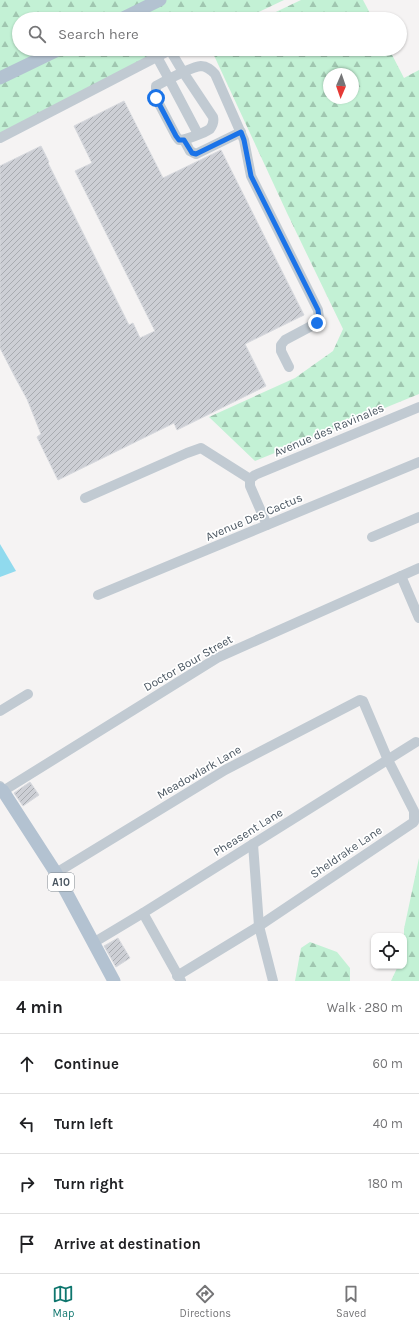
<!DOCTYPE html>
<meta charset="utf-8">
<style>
:root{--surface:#fff;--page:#f2f2f2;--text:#202124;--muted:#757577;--line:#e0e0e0;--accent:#0f766e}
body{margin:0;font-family:Karla,sans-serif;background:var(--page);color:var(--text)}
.controls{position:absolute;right:12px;bottom:12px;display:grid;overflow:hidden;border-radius:8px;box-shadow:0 1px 3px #0004}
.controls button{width:36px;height:36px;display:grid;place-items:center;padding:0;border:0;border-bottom:1px solid var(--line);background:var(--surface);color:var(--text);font:20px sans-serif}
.compass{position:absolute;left:323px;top:68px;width:36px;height:36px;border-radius:50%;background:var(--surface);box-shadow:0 1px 3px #0004;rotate:182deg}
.stop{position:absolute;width:12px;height:12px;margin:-9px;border:3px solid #1a73e8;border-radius:50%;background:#fff}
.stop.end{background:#1a73e8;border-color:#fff;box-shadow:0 1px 4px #0008}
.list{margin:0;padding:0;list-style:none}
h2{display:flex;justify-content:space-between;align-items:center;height:52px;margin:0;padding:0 16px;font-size:17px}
h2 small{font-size:13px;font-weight:400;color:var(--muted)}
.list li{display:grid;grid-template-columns:26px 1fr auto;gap:12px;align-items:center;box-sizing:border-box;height:60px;padding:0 16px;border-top:1px solid var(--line)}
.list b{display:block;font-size:15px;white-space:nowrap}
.list em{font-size:13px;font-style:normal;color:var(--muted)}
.icon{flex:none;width:22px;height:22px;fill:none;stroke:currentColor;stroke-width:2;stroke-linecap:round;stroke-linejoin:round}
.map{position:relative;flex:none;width:419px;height:981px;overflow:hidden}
.search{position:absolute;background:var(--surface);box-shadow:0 1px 3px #0004;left:12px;right:12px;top:12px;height:44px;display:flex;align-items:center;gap:10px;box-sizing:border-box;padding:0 14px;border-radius:22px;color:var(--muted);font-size:15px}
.sheet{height:292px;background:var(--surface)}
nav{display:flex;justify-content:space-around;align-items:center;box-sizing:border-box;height:56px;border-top:1px solid var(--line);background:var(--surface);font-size:11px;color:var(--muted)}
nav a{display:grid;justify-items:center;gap:2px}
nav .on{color:var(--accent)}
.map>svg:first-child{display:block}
.forest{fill:url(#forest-firs);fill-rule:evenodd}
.water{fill:#90daee}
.building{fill:url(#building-hatch);stroke:#d7d9de}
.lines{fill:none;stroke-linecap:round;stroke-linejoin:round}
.minor{stroke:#c1cad2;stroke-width:10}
.major{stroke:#b3c2d1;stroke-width:13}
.route{stroke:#1a73e8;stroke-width:5}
.labels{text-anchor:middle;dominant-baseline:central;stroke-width:3.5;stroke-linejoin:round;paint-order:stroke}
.shield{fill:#fff;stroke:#808990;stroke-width:1}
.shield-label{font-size:11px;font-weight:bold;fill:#4a5661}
.street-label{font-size:12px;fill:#4a5661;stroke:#fff}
</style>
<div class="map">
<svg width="419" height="981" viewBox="0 0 419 981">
<defs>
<pattern id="forest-firs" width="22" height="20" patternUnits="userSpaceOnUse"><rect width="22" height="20" fill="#c3f1d5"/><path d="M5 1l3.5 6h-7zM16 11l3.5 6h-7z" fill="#a0c6b0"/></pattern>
<pattern id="building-hatch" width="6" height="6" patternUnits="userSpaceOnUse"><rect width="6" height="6" fill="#cdcfd5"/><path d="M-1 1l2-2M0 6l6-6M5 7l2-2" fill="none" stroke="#a8abb0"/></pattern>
</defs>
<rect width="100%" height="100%" fill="#f5f3f3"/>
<!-- forest -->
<g class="forest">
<polygon points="0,0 284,0 244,19 19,19 19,49 180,49 0,133"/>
<polygon points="301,0 363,0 373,19 261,19"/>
<path d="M211,49H389L404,78L419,70V394L255,461L209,417L295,378L333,351L343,329L287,213ZM329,74H353V98H329Z"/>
<polygon points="419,858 419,981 391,981 398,966 404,966 404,929"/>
<polygon points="310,942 337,952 350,968 350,981 295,981 301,948"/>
</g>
<!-- water -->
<polygon class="water" points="0,544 16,571 0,577"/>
<!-- building -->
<g class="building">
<polygon points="124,101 163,178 221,150 304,315 245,344 266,386 177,430 174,423 58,480 37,437 41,434 27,399 16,379 0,348 0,166 41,146 49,162 48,163 129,325 133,323 140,338 155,331 75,171 92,163 74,126"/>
<polygon points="30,782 39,795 23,806 14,793"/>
<polygon points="118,938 130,958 116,967 104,946"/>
</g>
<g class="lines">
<!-- minor -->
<g class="minor">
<polyline points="157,57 169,79 198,134"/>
<path d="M0,138L170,50L183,72L213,117C214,121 213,125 210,129C204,133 186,140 179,140L176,136L156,98V86C167,80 190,67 201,66C207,66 211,70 215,74L244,140L251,176L318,310L319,318L317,323L285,340L281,345V351L289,367"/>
<polyline points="184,140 190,151 196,154 241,132"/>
<polyline points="250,479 255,475 419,407"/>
<polyline points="250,479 250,486 267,525"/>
<polyline points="85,498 187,453 201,448 250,479"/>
<polyline points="372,537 419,517"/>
<polyline points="401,576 419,618"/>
<polyline points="98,595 419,462"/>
<polyline points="0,711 28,694"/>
<polyline points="0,786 3,791 217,658 419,568"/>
<polyline points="253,844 259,926 273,981"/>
<polyline points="56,873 225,770 360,700 363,701 388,760 414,811 414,822 259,926 177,976"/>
<polyline points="143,913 181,981"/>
<polyline points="93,943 143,913 416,742"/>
</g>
<!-- major -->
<g class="major">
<polyline points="121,19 160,0"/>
<polyline points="0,78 60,49"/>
<polyline points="0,789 3,791 56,873 114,981"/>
</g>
</g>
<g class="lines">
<!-- route -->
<polyline class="route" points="156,98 176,136 179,140 184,140 192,153 196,154 241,132 244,140 251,176 318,310 319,318 317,323"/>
</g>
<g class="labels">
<!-- shield labels -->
<rect class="shield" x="48" y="873" width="26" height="18" rx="3"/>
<g class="shield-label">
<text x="61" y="882">A10</text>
</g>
<!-- street labels -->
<g class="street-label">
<text transform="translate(329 430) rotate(-23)">Avenue des Ravinales</text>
<text transform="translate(254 517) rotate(-23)">Avenue Des Cactus</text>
<text transform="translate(188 663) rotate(-30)">Doctor Bour Street</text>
<text transform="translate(199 772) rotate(-30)">Meadowlark Lane</text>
<text transform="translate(248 832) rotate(-32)">Pheasent Lane</text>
<text transform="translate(346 852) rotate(-34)">Sheldrake Lane</text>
</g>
</g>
</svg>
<div class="controls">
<button><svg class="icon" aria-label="locate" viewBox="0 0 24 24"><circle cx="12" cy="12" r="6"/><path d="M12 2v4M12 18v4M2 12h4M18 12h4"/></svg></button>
</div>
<svg class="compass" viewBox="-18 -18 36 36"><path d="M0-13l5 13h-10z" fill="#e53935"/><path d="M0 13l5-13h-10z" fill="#757577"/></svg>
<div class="stop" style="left:156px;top:98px"></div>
<div class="stop end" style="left:317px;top:323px"></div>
<div class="search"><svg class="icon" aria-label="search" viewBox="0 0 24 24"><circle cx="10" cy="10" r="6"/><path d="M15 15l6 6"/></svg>Search here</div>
</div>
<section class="sheet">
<h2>4 min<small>Walk · 280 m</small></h2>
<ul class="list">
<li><svg class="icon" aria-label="ahead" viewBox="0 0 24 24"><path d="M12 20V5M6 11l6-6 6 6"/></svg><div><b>Continue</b></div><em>60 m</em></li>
<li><svg class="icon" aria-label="left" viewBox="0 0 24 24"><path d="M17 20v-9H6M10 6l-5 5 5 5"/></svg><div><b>Turn left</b></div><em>40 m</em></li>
<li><svg class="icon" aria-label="right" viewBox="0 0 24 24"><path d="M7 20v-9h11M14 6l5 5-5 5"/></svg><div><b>Turn right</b></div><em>180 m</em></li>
<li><svg class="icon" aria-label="arrive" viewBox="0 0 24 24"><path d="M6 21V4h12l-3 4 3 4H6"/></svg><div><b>Arrive at destination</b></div></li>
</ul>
</section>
<nav>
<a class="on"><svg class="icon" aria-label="map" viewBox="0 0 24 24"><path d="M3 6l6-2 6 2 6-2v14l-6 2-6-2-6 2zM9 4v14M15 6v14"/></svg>Map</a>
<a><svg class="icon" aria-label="directions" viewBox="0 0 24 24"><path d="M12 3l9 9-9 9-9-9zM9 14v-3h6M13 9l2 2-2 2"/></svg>Directions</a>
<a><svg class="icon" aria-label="saved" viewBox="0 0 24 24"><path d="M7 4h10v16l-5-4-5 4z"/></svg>Saved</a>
</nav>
